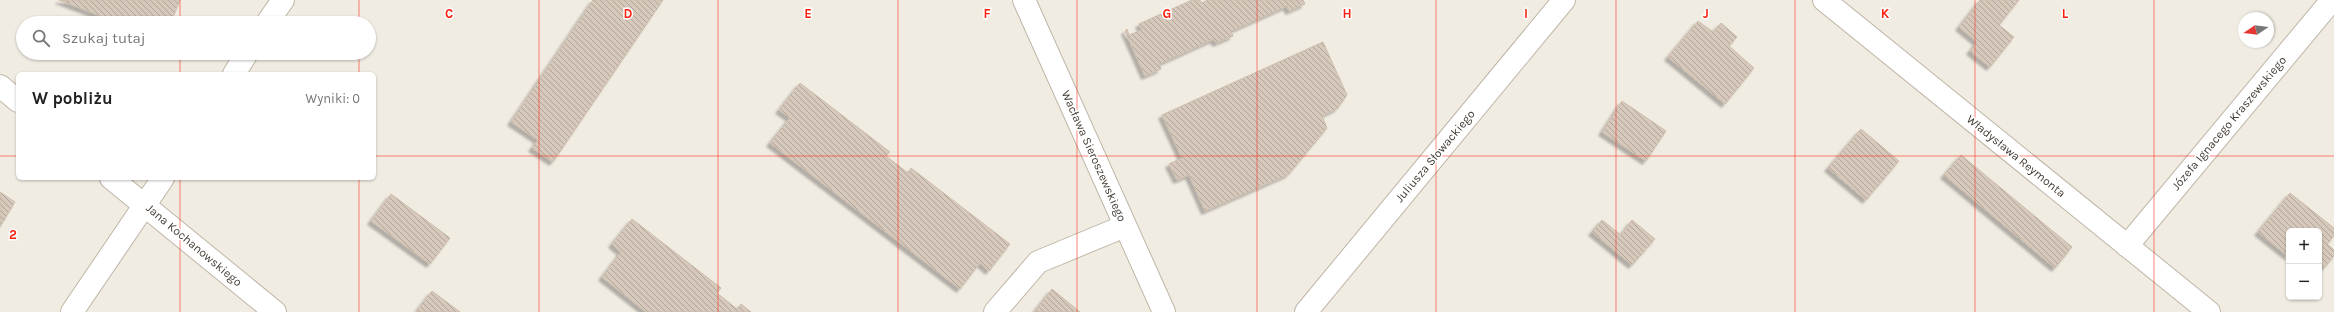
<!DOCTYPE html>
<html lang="pl">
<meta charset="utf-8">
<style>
:root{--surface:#fff;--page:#f2f2f2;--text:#222;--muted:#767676;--line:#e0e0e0}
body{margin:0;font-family:Karla,sans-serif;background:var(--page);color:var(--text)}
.controls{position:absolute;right:12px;bottom:12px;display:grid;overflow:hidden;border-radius:6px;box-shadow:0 1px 3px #0004}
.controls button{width:36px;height:36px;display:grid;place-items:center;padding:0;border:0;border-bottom:1px solid var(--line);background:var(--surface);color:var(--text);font:20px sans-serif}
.compass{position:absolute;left:2238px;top:12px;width:36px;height:36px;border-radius:50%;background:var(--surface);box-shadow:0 1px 3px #0004;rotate:257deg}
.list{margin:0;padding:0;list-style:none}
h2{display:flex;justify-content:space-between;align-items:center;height:52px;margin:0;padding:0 16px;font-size:17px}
h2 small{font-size:13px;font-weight:400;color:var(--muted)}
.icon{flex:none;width:22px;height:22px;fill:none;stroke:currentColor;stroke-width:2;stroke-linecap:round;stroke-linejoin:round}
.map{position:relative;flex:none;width:2334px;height:312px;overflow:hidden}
.search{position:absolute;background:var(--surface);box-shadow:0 1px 3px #0004;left:16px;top:16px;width:360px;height:44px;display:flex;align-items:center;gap:10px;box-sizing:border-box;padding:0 14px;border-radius:22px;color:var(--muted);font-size:15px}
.panel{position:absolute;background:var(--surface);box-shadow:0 1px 3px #0004;left:16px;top:72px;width:360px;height:108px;border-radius:6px}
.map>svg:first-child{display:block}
.building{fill:url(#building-back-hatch);stroke:#cdbdab;filter:url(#shadow)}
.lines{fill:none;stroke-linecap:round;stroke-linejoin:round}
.minor-casing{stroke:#bfb5a8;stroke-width:24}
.minor{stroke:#fff;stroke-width:22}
.grid{fill:none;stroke:#fa2111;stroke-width:1;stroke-opacity:0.55}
.labels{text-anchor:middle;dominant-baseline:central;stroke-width:3;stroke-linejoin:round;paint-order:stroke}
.street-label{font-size:12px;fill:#433b33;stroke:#fff}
.grid-label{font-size:13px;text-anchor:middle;font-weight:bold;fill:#fa2111;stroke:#fff;stroke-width:3;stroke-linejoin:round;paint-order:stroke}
</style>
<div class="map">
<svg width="2334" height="312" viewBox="0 0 2334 312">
<defs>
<pattern id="building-back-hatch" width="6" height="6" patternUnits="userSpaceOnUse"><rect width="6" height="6" fill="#d6c9bb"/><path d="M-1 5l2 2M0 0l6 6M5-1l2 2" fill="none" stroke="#afa499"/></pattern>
<filter id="shadow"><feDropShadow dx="-3.5" dy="3.5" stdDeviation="1" flood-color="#0004"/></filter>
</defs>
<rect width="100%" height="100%" fill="#f1ece2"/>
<!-- building -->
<g class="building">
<polygon points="59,0 180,0 171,23 119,23"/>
<polygon points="593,0 663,0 553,162 532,148 538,140 511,122"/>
<polygon points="1192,0 1200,0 1201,3 1208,0 1303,0 1305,4 1289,11 1287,6 1231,31 1233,36 1216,43 1214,39 1159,64 1161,69 1145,76 1125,31 1127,29 1129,35 1142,30 1139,24"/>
<polygon points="1980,0 2019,0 1999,25 2014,37 1990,67 1970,51 1977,42 1959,27"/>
<polygon points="1698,21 1713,32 1721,23 1737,37 1729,46 1754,68 1725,104 1668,57"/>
<polygon points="1323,42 1347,95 1338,108 1322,116 1327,128 1289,174 1205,211 1189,175 1177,180 1169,164 1182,158 1162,115"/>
<polygon points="800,83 890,152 886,156 908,173 911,168 1010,244 989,271 980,263 960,289 770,143 790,118 779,110"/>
<polygon points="1622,101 1666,131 1646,161 1602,132"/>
<polygon points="1861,129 1899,161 1866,200 1828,168"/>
<polygon points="1961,155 2072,247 2055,268 1944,175"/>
<polygon points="0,192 15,202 0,227"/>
<polygon points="2290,193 2334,228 2334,236 2327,244 2334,250 2334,256 2325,267 2319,262 2319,231 2289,231 2289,257 2258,232"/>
<polygon points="391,194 450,238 430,264 371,221"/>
<polygon points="632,219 721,288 717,293 737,309 741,304 751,312 646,312 602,277 621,252 612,244"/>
<polygon points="1602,220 1621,235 1632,220 1655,239 1632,265 1592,232"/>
<polygon points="1052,289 1080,312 1034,312"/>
<polygon points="432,291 460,312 416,312"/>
</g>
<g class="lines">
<!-- minor casing -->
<g class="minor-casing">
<g id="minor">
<polyline points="1024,0 1164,312"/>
<polyline points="1824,0 2209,312"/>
<polyline points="267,23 283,0"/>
<polyline points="234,74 247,53"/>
<polyline points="0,86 18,101"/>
<polyline points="111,178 275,312"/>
<polyline points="2127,246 2332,0"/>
<polyline points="72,312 163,178"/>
<polyline points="995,312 1038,262 1125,226"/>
<polyline points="1306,312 1564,0"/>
</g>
</g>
<!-- minor -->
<use href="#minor" class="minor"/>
</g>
<!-- grid -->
<path class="grid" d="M180,0V23M359,0V23M539,0V312M718,0V312M898,0V312M1077,0V312M1257,0V312M1436,0V312M1616,0V312M1795,0V312M1975,0V312M2154,0V312M180,53V74M359,53V74M0,156H18M374,156H2334M180,178V312M359,178V312"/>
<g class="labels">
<!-- street labels -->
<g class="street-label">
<text transform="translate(2229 123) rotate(-50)">Józefa Ignacego Kraszewskiego</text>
<text transform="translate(1094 156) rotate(66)">Wacława Sieroszewskiego</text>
<text transform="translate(1435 156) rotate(-50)">Juliusza Słowackiego</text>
<text transform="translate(2016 156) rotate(39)">Władysława Reymonta</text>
<text transform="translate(194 245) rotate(40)">Jana Kochanowskiego</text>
</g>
</g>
<g class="grid-label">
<text x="449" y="18">C</text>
<text x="628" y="18">D</text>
<text x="808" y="18">E</text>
<text x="987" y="18">F</text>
<text x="1167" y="18">G</text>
<text x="1347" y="18">H</text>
<text x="1526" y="18">I</text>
<text x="1706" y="18">J</text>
<text x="1885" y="18">K</text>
<text x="2065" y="18">L</text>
<text x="13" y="239">2</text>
</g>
</svg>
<div class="controls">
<button>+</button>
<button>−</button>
</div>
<svg class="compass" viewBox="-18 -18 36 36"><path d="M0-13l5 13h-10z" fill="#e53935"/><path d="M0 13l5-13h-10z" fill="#767676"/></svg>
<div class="search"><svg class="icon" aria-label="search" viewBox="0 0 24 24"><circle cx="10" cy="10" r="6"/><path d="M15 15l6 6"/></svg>Szukaj tutaj</div>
<section class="panel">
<h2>W pobliżu<small>Wyniki: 0</small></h2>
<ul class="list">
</ul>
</section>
</div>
